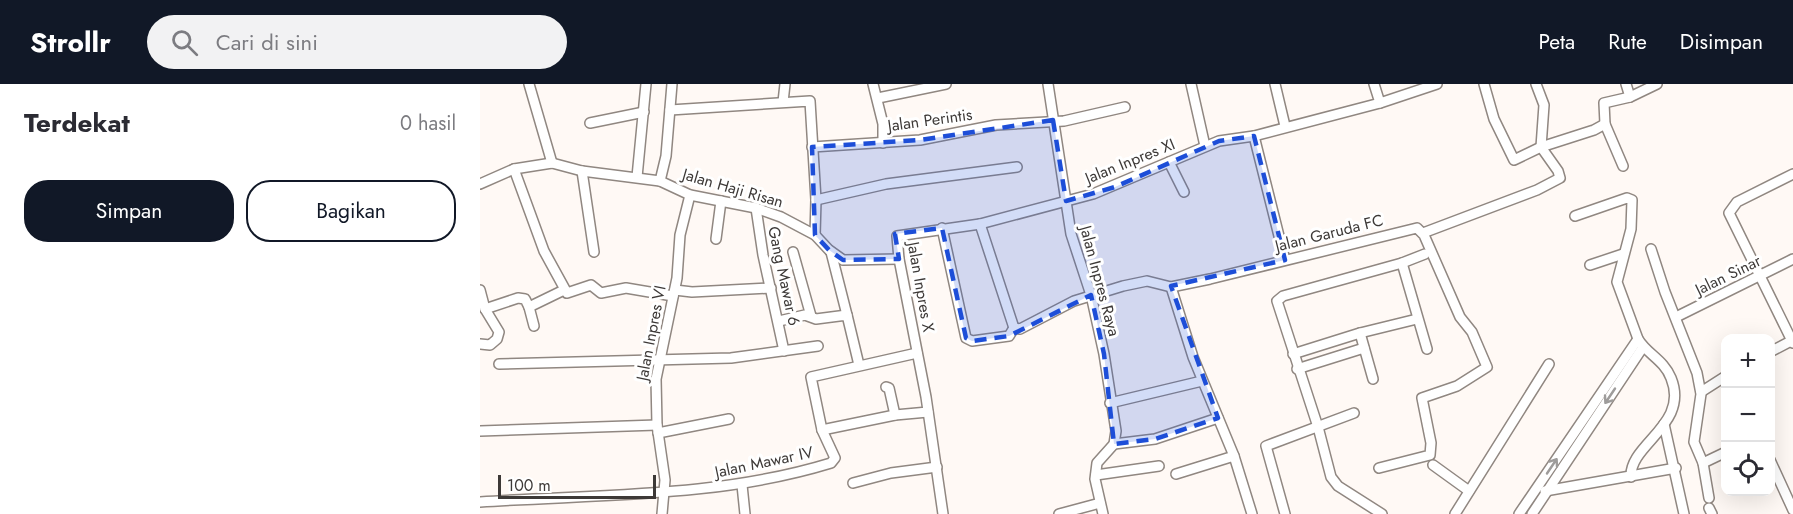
<!DOCTYPE html>
<html lang="id">
<meta charset="utf-8">
<style>
:root{--surface:#fff;--page:#f2f2f3;--text:#2b2b33;--muted:#7c7c81;--line:#e1e1e2;--accent:#111827}
body{margin:0;font-family:Jost,sans-serif;background:var(--page);color:var(--text)}
.controls{position:absolute;right:18px;bottom:18px;display:grid;overflow:hidden;border-radius:12px;box-shadow:0 6px 24px #0002}
.controls button{width:54px;height:54px;display:grid;place-items:center;padding:0;border:0;border-bottom:2px solid var(--line);background:var(--surface);color:var(--text);font:30px sans-serif}
.scale{position:absolute;left:18px;bottom:15px;width:158px;box-sizing:border-box;padding-left:6px;border:3px solid #3d3937;border-top:0;font-size:16px;line-height:21px;white-space:nowrap;color:#3d3937;-webkit-text-stroke:4px #fff;paint-order:stroke}
.list{margin:0;padding:0;list-style:none}
h2{display:flex;justify-content:space-between;align-items:center;height:78px;margin:0;padding:0 24px;font-size:26px}
h2 small{font-size:20px;font-weight:400;color:var(--muted)}
.actions{display:flex;gap:12px;padding:18px 24px}
.actions a{flex:1;padding:14px 0;border:2px solid var(--accent);border-radius:24px;text-align:center;font-size:21px;color:var(--accent)}
.actions .main{background:var(--accent);color:#fff}
.icon{flex:none;width:33px;height:33px;fill:none;stroke:currentColor;stroke-width:2;stroke-linecap:round;stroke-linejoin:round}
.map{position:relative;flex:none;width:1313px;height:430px;overflow:hidden}
header{display:flex;align-items:center;gap:36px;box-sizing:border-box;height:84px;padding:0 30px;background:var(--accent);color:#fff}
header strong{font-size:28px}
nav{display:flex;gap:33px;margin-inline-start:auto;font-size:21px}
.search{width:420px;height:54px;background:var(--page);display:flex;align-items:center;gap:15px;box-sizing:border-box;padding:0 21px;border-radius:33px;color:var(--muted);font-size:22px}
main{display:flex}
aside{flex:1;background:var(--surface)}
.map>svg:first-child{display:block}
.lines{fill:none;stroke-linecap:round;stroke-linejoin:round}
.street-casing{stroke:#908781;stroke-width:12}
.street{stroke:#fff;stroke-width:9}
.oneway{stroke:#9e9c9b}
.marked{fill:#1d4ed8;fill-opacity:0.2;stroke:#1d4ed8;stroke-width:4.5;stroke-dasharray:12 8;stroke-linejoin:round}
.labels{text-anchor:middle;dominant-baseline:central;stroke-width:6;stroke-linejoin:round;paint-order:stroke}
.street-label{font-size:16px;fill:#3d3937;stroke:#fff}
</style>
<header>
<strong>Strollr</strong>
<div class="search"><svg class="icon" aria-label="search" viewBox="0 0 24 24"><circle cx="10" cy="10" r="6"/><path d="M15 15l6 6"/></svg>Cari di sini</div>
<nav><a>Peta</a><a>Rute</a><a>Disimpan</a></nav>
</header>
<main>
<aside>
<h2>Terdekat<small>0 hasil</small></h2>
<ul class="list">
</ul>
<div class="actions"><a class="main">Simpan</a><a>Bagikan</a></div>
</aside>
<div class="map">
<svg width="1313" height="430" viewBox="0 0 1313 430">
<rect width="100%" height="100%" fill="#fff9f5"/>
<g class="lines">
<!-- street casing -->
<g class="street-casing">
<g id="street">
<polyline points="49,0 72,79"/>
<polyline points="393,0 403,40 403,59"/>
<polyline points="568,0 591,150 611,211 624,270 636,347 634,360 617,379 615,395 623,430"/>
<polyline points="711,0 725,62"/>
<polyline points="795,0 805,42"/>
<polyline points="1004,0 1014,35 1034,76 1061,63 1114,46 1125,40"/>
<polyline points="1146,0 1150,13"/>
<polyline points="398,14 466,0"/>
<polyline points="303,18 305,0"/>
<polyline points="900,19 957,0"/>
<polyline points="190,26 330,17 336,116 335,151"/>
<polyline points="110,39 164,28"/>
<polyline points="774,52 805,176"/>
<polyline points="332,63 440,56 516,41 584,37 645,23"/>
<polyline points="689,78 704,108"/>
<polyline points="1143,82 1125,40 1124,19 1150,13 1177,0"/>
<polyline points="34,85 64,167 87,209 111,201 121,209 146,204 193,212"/>
<polyline points="102,87 114,168"/>
<polyline points="1313,90 1257,118 1249,129 1313,259"/>
<polyline points="157,93 166,0"/>
<polyline points="180,97 186,72 192,0"/>
<polyline points="0,100 34,85 72,79 102,87 180,97 210,111 276,124 301,133 335,151 349,166 363,176 419,175"/>
<polyline points="336,116 406,100 537,83"/>
<polyline points="276,124 283,171 304,267"/>
<path d="M1095,132L1147,114L1152,116L1151,145L1137,198L1158,255C1167,270 1184,276 1191,294C1210,341 1149,360 1151,393"/>
<polyline points="500,140 534,244"/>
<polyline points="462,144 486,254 492,257 529,252 534,244"/>
<polyline points="943,149 1057,106 1080,94 1078,87 1061,63 1064,21 1056,0"/>
<polyline points="236,155 241,117"/>
<polyline points="1171,165 1185,208 1217,289 1221,310 1214,358 1223,379 1229,414"/>
<polyline points="313,168 331,232"/>
<polyline points="351,168 367,231"/>
<polyline points="922,179 945,170"/>
<polyline points="1110,181 1143,170"/>
<polyline points="691,203 713,273 754,372 772,430"/>
<polyline points="0,206 5,225 19,248 17,255 10,261 0,260"/>
<polyline points="195,206 212,208 291,204"/>
<polyline points="49,223 54,242"/>
<polyline points="5,225 38,214 45,215 49,223 84,206"/>
<polyline points="1196,233 1313,175"/>
<polyline points="299,237 325,231 336,235 367,231 379,281"/>
<polyline points="534,244 540,245 594,217 643,202 667,197 691,203 730,195 937,144 944,151 980,233 992,248 1007,283 977,302 942,314 951,359 950,371 899,384"/>
<polyline points="880,249 893,295"/>
<polyline points="1290,268 1313,256"/>
<polyline points="813,270 880,249 937,235"/>
<polyline points="19,280 251,274 338,262"/>
<polyline points="817,285 884,264"/>
<polyline points="406,303 409,304 415,331"/>
<polyline points="1221,308 1246,292"/>
<polyline points="630,319 722,297"/>
<polyline points="1184,340 1204,430"/>
<polyline points="342,346 415,331 448,328"/>
<polyline points="0,347 177,341"/>
<polyline points="178,349 249,335"/>
<polyline points="634,360 675,355 738,334"/>
<polyline points="1290,376 1313,426"/>
<polyline points="1223,379 1246,368"/>
<polyline points="953,381 989,407"/>
<polyline points="696,390 754,372"/>
<polyline points="616,391 679,382"/>
<polyline points="373,399 411,389 457,383"/>
<polyline points="262,401 265,430"/>
<polyline points="1065,407 1196,384"/>
<path d="M0,418C118,410 237,414 351,379L355,374L342,346L331,293L437,269"/>
<polyline points="1229,424 1232,430"/>
<polyline points="182,430 185,396 177,341 176,295 197,194 200,151 210,111"/>
<polyline points="463,430 446,313 419,175 417,152 500,140 613,110 739,57 774,52 900,19 894,0"/>
<polyline points="579,430 620,419"/>
<polyline points="805,430 786,362 874,329"/>
<polyline points="902,430 858,402 851,393 838,343 797,217 803,212 922,179 947,265"/>
<polyline points="975,430 1069,280"/>
<polyline points="1039,430 1158,255"/>
<polyline points="1052,430 1163,263"/>
</g>
</g>
<!-- street -->
<use href="#street" class="street"/>
</g>
<!-- one-way arrows -->
<defs><path id="oneway-shaft" d="M-6 0H5M1.5-3L5.5 0L1.5 3" fill="none" stroke-width="1.6" stroke-linecap="round" stroke-linejoin="round" transform="scale(1.5)"/></defs>
<g class="oneway">
<use href="#oneway-shaft" transform="translate(1130 312) rotate(124)"/>
<use href="#oneway-shaft" transform="translate(1072 382) rotate(-56)"/>
</g>
<!-- marked area -->
<path class="marked" d="M573,36L586,117L635,103L739,57L774,52L805,176L691,202L738,334L675,355L634,360L624,270L611,211L529,252L492,257L486,254L462,144L415,150L419,175L363,176L349,166L335,151L332,63L440,56Z"/>
<g class="labels">
<!-- street labels -->
<g class="street-label">
<text transform="translate(450 36) rotate(-8)">Jalan Perintis</text>
<text transform="translate(650 77) rotate(-22)">Jalan Inpres XI</text>
<text transform="translate(253 104) rotate(16)">Jalan Haji Risan</text>
<text transform="translate(849 149) rotate(-14)">Jalan Garuda FC</text>
<text transform="translate(1248 191) rotate(-26)">Jalan Sinar</text>
<text transform="translate(304 192) rotate(78)">Gang Mawar 6</text>
<text transform="translate(620 197) rotate(75)">Jalan Inpres Raya</text>
<text transform="translate(441 203) rotate(80)">Jalan Inpres X</text>
<text transform="translate(171 249) rotate(-79)">Jalan Inpres VI</text>
<text transform="translate(284 378) rotate(-12)">Jalan Mawar IV</text>
</g>
</g>
</svg>
<div class="controls">
<button>+</button>
<button>−</button>
<button><svg class="icon" aria-label="locate" viewBox="0 0 24 24"><circle cx="12" cy="12" r="6"/><path d="M12 2v4M12 18v4M2 12h4M18 12h4"/></svg></button>
</div>
<div class="scale">100 m</div>
</div>
</main>
